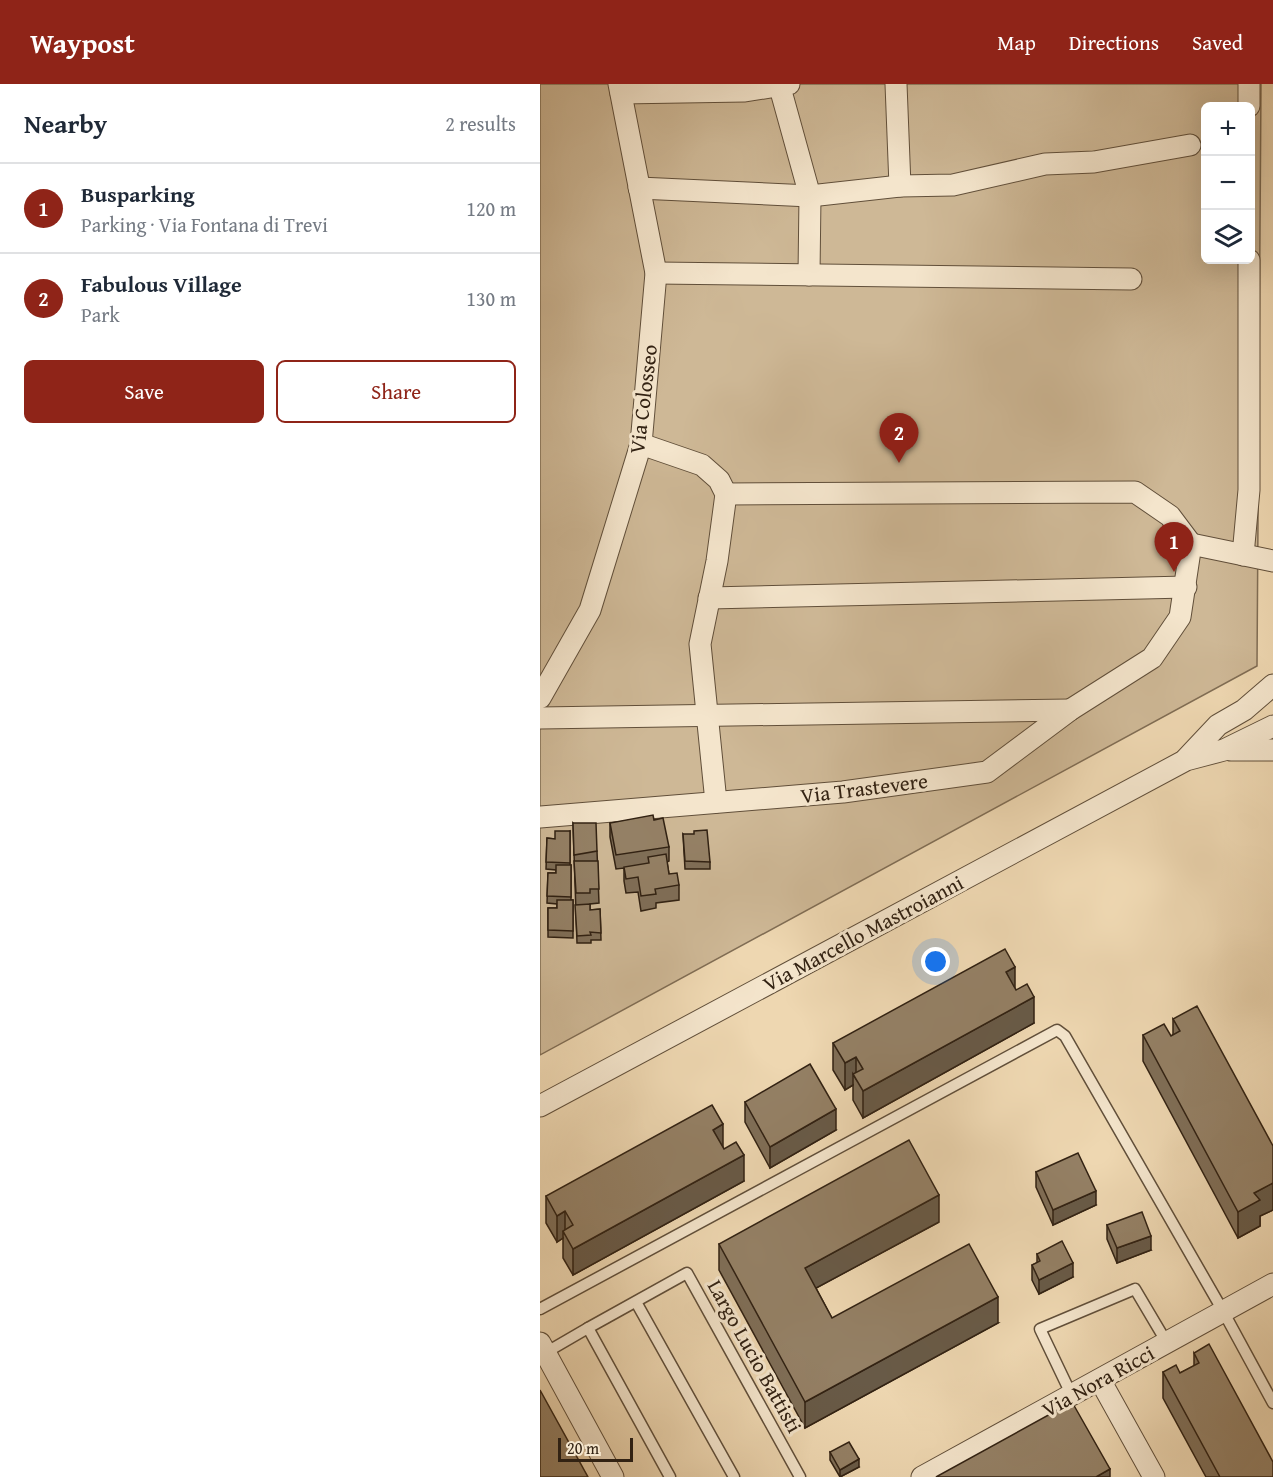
<!DOCTYPE html>
<meta charset="utf-8">
<style>
:root{--surface:#fff;--page:#f6f6f7;--text:#1f2937;--muted:#747a83;--line:#e0e1e3;--accent:#8f2418}
body{margin:0;font-family:"Gentium Book Plus",serif;background:var(--page);color:var(--text)}
.controls{position:absolute;right:18px;top:18px;display:grid;overflow:hidden;border-radius:9px;box-shadow:0 6px 24px #0002}
.controls button{width:54px;height:54px;display:grid;place-items:center;padding:0;border:0;border-bottom:2px solid var(--line);background:var(--surface);color:var(--text);font:30px sans-serif}
.scale{position:absolute;left:18px;bottom:15px;width:75px;box-sizing:border-box;padding-left:6px;border:3px solid #322213;border-top:0;font-size:16px;line-height:21px;white-space:nowrap;color:#322213;-webkit-text-stroke:4px #f4e5cc;paint-order:stroke}
.you{position:absolute;left:396px;top:878px;width:21px;height:21px;margin:-15px;border:4px solid #fff;border-radius:50%;background:#1a73e8;box-shadow:0 0 0 9px #1a73e833}
.badge{display:grid;place-items:center;width:39px;height:39px;border-radius:50%;background:var(--accent);color:#fff;font-size:20px;font-weight:700}
.pin{position:absolute;translate:-50% -50px;filter:drop-shadow(0 2px 3px #0008)}
.pin::after{content:'';position:absolute;top:32px;width:21px;height:18px;background:inherit;clip-path:polygon(0 0,100% 0,50% 100%)}
.list{margin:0;padding:0;list-style:none}
h2{display:flex;justify-content:space-between;align-items:center;height:78px;margin:0;padding:0 24px;font-size:26px}
h2 small{font-size:20px;font-weight:400;color:var(--muted)}
.list li{display:grid;grid-template-columns:39px 1fr auto;gap:18px;align-items:center;box-sizing:border-box;height:90px;padding:0 24px;border-top:2px solid var(--line)}
.list b{display:block;font-size:22px;white-space:nowrap}
.list p{margin:0;font-size:20px;white-space:nowrap;color:var(--muted)}
.list em{font-size:20px;font-style:normal;color:var(--muted)}
.actions{display:flex;gap:12px;padding:18px 24px}
.actions a{flex:1;padding:14px 0;border:2px solid var(--accent);border-radius:9px;text-align:center;font-size:21px;color:var(--accent)}
.actions .main{background:var(--accent);color:#fff}
.icon{flex:none;width:33px;height:33px;fill:none;stroke:currentColor;stroke-width:2;stroke-linecap:round;stroke-linejoin:round}
.map{position:relative;flex:none;width:733px;height:1393px;overflow:hidden}
header{display:flex;align-items:center;gap:36px;box-sizing:border-box;height:84px;padding:0 30px;background:var(--accent);color:#fff}
header strong{font-size:28px}
nav{display:flex;gap:33px;margin-inline-start:auto;font-size:21px}
main{display:flex}
aside{flex:1;background:var(--surface)}
.map>svg:first-child{display:block}
.green{fill:#ceb896;stroke:#806d54;stroke-width:1.5;fill-rule:evenodd}
.lines{fill:none;stroke-linecap:round;stroke-linejoin:round}
.lane-casing{stroke:#614f3a;stroke-width:13}
.street-casing{stroke:#614f3a;stroke-width:23}
.lane{stroke:#f4e5cc;stroke-width:10}
.street{stroke:#f4e5cc;stroke-width:21}
.wall{fill:#7f6e57;stroke:#322213;stroke-width:1.5}
.shaded-wall{fill:#685a47;stroke:#322213;stroke-width:1.5}
.building{fill:#948065;stroke:#322213;stroke-width:1.5}
.labels{text-anchor:middle;dominant-baseline:central;stroke-width:6;stroke-linejoin:round;paint-order:stroke}
.street-label{font-size:21px;fill:#322213;stroke:#f4e5cc}
</style>
<header>
<strong>Waypost</strong>
<nav><a>Map</a><a>Directions</a><a>Saved</a></nav>
</header>
<main>
<aside>
<h2>Nearby<small>2 results</small></h2>
<ul class="list">
<li><span class="badge">1</span><div><b>Busparking</b><p>Parking · Via Fontana di Trevi</p></div><em>120 m</em></li>
<li><span class="badge">2</span><div><b>Fabulous Village</b><p>Park</p></div><em>130 m</em></li>
</ul>
<div class="actions"><a class="main">Save</a><a>Share</a></div>
</aside>
<div class="map">
<svg width="733" height="1393" viewBox="0 0 733 1393">
<rect width="100%" height="100%" fill="#eed7b1"/>
<filter id="stains"><feTurbulence type="fractalNoise" baseFrequency=".00333" numOctaves="4"/><feColorMatrix values="0 0 0 0 .2 0 0 0 0 .09 0 0 0 0 .02 0 0 0 .5 -.17"/></filter>
<radialGradient id="worn" r=".72"><stop offset=".6" stop-color="#630" stop-opacity="0"/><stop offset="1" stop-color="#630" stop-opacity=".3"/></radialGradient>
<!-- green -->
<path class="green" d="M0,0H721L717,582L0,971ZM666,22H710V176H666Z"/>
<g class="lines">
<!-- lane casing -->
<g class="lane-casing">
<g id="lane">
<polyline points="96,1218 194,1393"/>
<polyline points="0,1225 517,946 525,952 683,1227 733,1319"/>
<polyline points="5,1269 48,1244"/>
<polyline points="532,1312 500,1245 595,1205 627,1259"/>
<polyline points="130,1393 48,1244 147,1189 260,1393"/>
</g>
</g>
<!-- street casing -->
<g class="street-casing">
<g id="street">
<polyline points="239,0 270,112 269,191"/>
<polyline points="356,0 360,102"/>
<polyline points="81,9 205,7 249,0"/>
<polyline points="709,22 709,0"/>
<polyline points="99,104 270,112 360,102 413,101 505,80 554,78 650,61"/>
<polyline points="116,189 591,195"/>
<polyline points="101,360 162,381 179,396 186,410 177,477 160,560 176,718"/>
<polyline points="651,460 733,477"/>
<polyline points="703,471 709,406 709,176"/>
<polyline points="169,514 646,503"/>
<polyline points="0,614 50,526 101,360 116,189 79,0"/>
<polyline points="0,634 530,626"/>
<polyline points="691,666 733,666"/>
<polyline points="646,675 678,641 704,626 733,601"/>
<polyline points="0,733 303,708 447,688 530,626 612,574 640,533 651,460 630,432 595,408 186,410"/>
<polyline points="0,1022 646,676 684,666 733,642"/>
<polyline points="0,1259 73,1393"/>
<polyline points="560,1296 614,1393"/>
<polyline points="382,1393 733,1200"/>
</g>
</g>
<!-- lane -->
<use href="#lane" class="lane"/>
<!-- street -->
<use href="#street" class="street"/>
</g>
<!-- wall -->
<g class="wall">
<polygon points="114,736 129,763 129,777 127,778 129,790 139,801 139,816 116,819 116,824 101,827 98,808 86,809 84,797 84,784 76,785 70,753 70,739"/>
<polygon points="33,739 57,767 59,819 50,820 50,826 60,825 61,856 51,856 51,859 37,859"/>
<polygon points="30,747 30,781 31,781 31,816 33,816 33,854 8,853 8,824 17,824 17,820 7,819 8,789 16,789 16,786 6,785 7,754 15,755"/>
<polygon points="143,750 170,778 170,785 145,785"/>
<polygon points="475,905 494,939 323,1034 313,1016 313,1001 305,1006 293,986 293,959"/>
<polygon points="633,935 733,1062 733,1126 720,1132 720,1142 698,1154 603,977 603,951 631,952 633,951"/>
<polygon points="205,1018 296,1046 230,1084 205,1038"/>
<polygon points="183,1064 204,1097 33,1191 23,1174 23,1154 17,1158 6,1139 6,1112"/>
<polygon points="496,1088 556,1121 513,1141 496,1103"/>
<polygon points="399,1138 276,1204 292,1234 458,1239 265,1344 179,1186 179,1160"/>
<polygon points="567,1141 611,1166 577,1179 567,1155"/>
<polygon points="497,1170 533,1193 499,1210 492,1196 492,1181 497,1179"/>
<polygon points="654,1269 733,1393 666,1393 623,1314 623,1288 640,1289 654,1282"/>
<polygon points="290,1368 319,1383 300,1393 290,1376"/>
</g>
<!-- shaded-wall -->
<g class="shaded-wall">
<polygon points="475,883 475,910 466,888"/>
<polygon points="494,913 494,939 323,1034 323,1007"/>
<polygon points="316,973 316,995 313,990 313,1001 305,1006 305,979"/>
<polygon points="296,1025 296,1046 230,1084 230,1063"/>
<polygon points="183,1040 183,1066 173,1046"/>
<polygon points="204,1071 204,1097 33,1191 33,1165"/>
<polygon points="733,1099 733,1126 720,1132 720,1142 698,1154 698,1128 714,1109"/>
<polygon points="556,1107 556,1121 513,1141 513,1126"/>
<polygon points="399,1111 399,1138 265,1210 265,1184"/>
<polygon points="25,1127 25,1151 23,1147 23,1154 17,1158 17,1132"/>
<polygon points="611,1152 611,1166 577,1179 577,1164"/>
<polygon points="533,1179 533,1193 499,1210 499,1196"/>
<polygon points="458,1213 458,1239 265,1344 265,1318"/>
<polygon points="319,1375 319,1383 300,1393 300,1386"/>
<polygon points="570,1385 570,1393 556,1393"/>
</g>
<!-- building -->
<g class="building">
<polygon points="113,731 114,736 123,734 129,763 76,771 70,739"/>
<polygon points="33,739 56,739 57,767 34,771"/>
<polygon points="167,746 170,778 145,777 143,750 154,750 154,747"/>
<polygon points="15,747 30,747 30,779 6,778 7,754 15,755"/>
<polygon points="126,770 129,790 137,789 139,801 115,805 116,810 101,812 98,793 86,795 84,783 109,779 108,773"/>
<polygon points="34,777 58,777 59,805 50,805 50,809 36,809"/>
<polygon points="16,781 31,781 31,813 7,812 8,789 16,789"/>
<polygon points="17,816 33,816 33,847 8,846 8,824 17,824"/>
<polygon points="50,820 50,826 60,825 61,849 50,848 51,851 37,852 35,821"/>
<polygon points="465,865 475,883 466,888 476,906 487,900 494,913 323,1007 313,990 323,985 316,973 305,979 293,959"/>
<polygon points="657,922 733,1062 733,1099 714,1109 720,1116 698,1128 603,951 624,940 631,952 640,947 633,935"/>
<polygon points="270,980 296,1025 230,1063 205,1018"/>
<polygon points="172,1021 183,1040 173,1046 184,1065 196,1058 204,1071 33,1165 23,1147 33,1141 25,1127 17,1132 6,1112"/>
<polygon points="369,1056 399,1111 265,1184 292,1234 429,1160 458,1213 265,1318 179,1160"/>
<polygon points="538,1069 556,1107 513,1126 496,1088"/>
<polygon points="602,1128 611,1152 577,1164 567,1141"/>
<polygon points="522,1157 533,1179 499,1196 492,1181 500,1177 497,1170"/>
<polygon points="669,1260 733,1378 733,1393 680,1393 623,1288 636,1281 640,1289 659,1279 654,1269"/>
<polygon points="0,1306 48,1393 0,1393"/>
<polygon points="532,1318 570,1385 556,1393 396,1393"/>
<polygon points="309,1358 319,1375 300,1386 290,1368"/>
</g>
<g class="labels">
<!-- street labels -->
<g class="street-label">
<text transform="translate(103 315) rotate(-83)">Via Colosseo</text>
<text transform="translate(324 704) rotate(-7)">Via Trastevere</text>
<text transform="translate(323 849) rotate(-28)">Via Marcello Mastroianni</text>
<text transform="translate(215 1272) rotate(61)">Largo Lucio Battisti</text>
<text transform="translate(558 1297) rotate(-29)">Via Nora Ricci</text>
</g>
</g>
<rect width="100%" height="100%" filter="url(#stains)"/>
<rect width="100%" height="100%" fill="url(#worn)"/>
</svg>
<div class="controls">
<button>+</button>
<button>−</button>
<button><svg class="icon" aria-label="layers" viewBox="0 0 24 24"><path d="M12 4l9 5-9 5-9-5zM3 14l9 5 9-5"/></svg></button>
</div>
<div class="scale">20 m</div>
<div class="you"></div>
<div class="pin badge" style="left:634px;top:488px">1</div>
<div class="pin badge" style="left:359px;top:379px">2</div>
</div>
</main>
